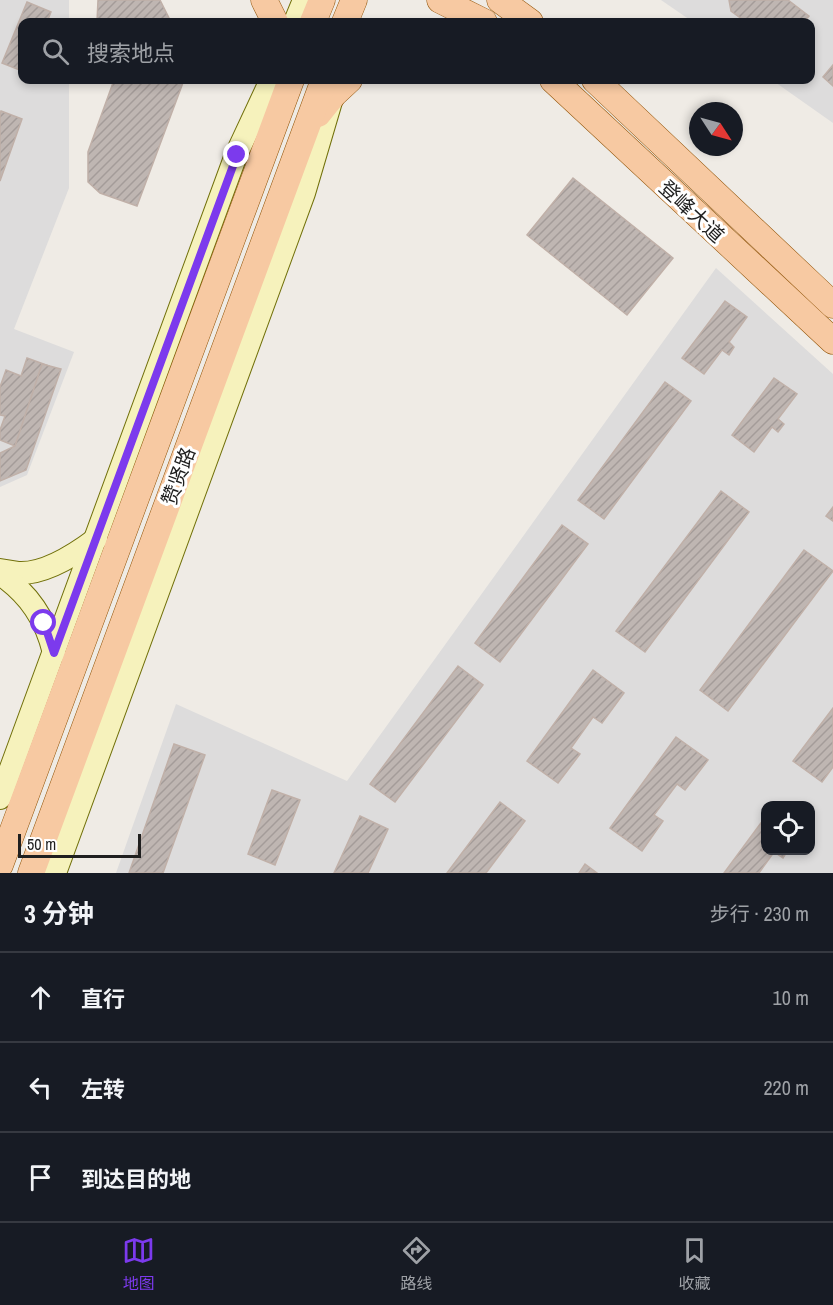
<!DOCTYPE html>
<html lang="zh">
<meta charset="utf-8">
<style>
:root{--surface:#171b24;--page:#20242c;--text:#f1f3f6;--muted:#9ea1a6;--line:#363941;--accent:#7c3aed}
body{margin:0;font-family:"Archivo Narrow","Noto Sans SC",sans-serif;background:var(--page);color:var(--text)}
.controls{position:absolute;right:18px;bottom:18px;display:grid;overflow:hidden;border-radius:12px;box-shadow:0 3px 9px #0003}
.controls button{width:54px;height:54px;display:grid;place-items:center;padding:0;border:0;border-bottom:2px solid var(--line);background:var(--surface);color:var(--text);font:30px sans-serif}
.compass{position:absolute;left:689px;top:102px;width:54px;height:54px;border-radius:50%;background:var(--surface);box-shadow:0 3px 9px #0003;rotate:126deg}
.scale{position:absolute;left:18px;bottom:15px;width:123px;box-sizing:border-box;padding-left:6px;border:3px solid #1f1f1f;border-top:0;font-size:16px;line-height:21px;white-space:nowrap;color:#1f1f1f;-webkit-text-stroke:4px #fff;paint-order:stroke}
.stop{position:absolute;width:18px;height:18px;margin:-14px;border:4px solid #7c3aed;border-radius:50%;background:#fff}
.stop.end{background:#7c3aed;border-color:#fff;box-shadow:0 2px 6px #0008}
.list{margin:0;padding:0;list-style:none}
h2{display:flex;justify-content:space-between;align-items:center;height:78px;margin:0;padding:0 24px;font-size:26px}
h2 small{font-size:20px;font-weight:400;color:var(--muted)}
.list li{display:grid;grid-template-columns:39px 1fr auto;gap:18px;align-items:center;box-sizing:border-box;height:90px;padding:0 24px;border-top:2px solid var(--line)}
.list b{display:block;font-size:22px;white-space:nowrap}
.list em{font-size:20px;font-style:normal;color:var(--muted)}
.icon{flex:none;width:33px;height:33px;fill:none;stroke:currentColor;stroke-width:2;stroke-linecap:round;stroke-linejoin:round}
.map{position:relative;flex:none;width:833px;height:873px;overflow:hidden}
.search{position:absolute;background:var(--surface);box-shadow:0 3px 9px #0003;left:18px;right:18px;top:18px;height:66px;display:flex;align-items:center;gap:15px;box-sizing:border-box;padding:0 21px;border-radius:12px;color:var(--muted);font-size:22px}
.sheet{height:348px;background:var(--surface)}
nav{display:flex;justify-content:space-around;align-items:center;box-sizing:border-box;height:84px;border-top:2px solid var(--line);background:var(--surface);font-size:16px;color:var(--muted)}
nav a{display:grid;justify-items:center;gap:3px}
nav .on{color:var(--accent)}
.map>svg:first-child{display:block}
.residential{fill:#dddcdc;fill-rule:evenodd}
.building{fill:url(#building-hatch);stroke:#c0b0a8;stroke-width:1.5}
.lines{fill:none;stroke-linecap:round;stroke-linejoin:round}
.secondary-casing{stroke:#71700a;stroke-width:24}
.primary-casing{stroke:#925408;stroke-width:27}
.secondary{stroke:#f6f2bc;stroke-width:22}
.primary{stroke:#f7c9a2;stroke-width:26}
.route{stroke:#7c3aed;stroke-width:8}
.labels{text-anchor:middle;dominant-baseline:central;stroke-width:6;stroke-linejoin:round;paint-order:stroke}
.street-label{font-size:20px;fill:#1f1f1f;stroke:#fff}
</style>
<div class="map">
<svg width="833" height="873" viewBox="0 0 833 873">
<defs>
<pattern id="building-hatch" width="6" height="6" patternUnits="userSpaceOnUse" patternTransform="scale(1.5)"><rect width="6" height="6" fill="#bfb6b2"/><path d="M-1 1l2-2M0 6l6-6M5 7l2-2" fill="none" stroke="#a49c99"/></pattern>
</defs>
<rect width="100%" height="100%" fill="#efebe5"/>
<!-- residential -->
<g class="residential">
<polygon points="0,0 69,0 69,22 22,22 22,80 69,80 69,188 14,329 74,352 27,475 0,487"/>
<polygon points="661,0 833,0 833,123 772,80 810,80 810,22 693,22"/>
<path d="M716,268L833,374V873H116L176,704L347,781ZM766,806H810V850H766Z"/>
</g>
<!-- building -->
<g class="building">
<polygon points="98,0 160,0 171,22 97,22"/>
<polygon points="729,0 788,0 809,16 804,22 746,22 731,11"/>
<polygon points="27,2 51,12 47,22 22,22 22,71 2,63"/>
<polygon points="833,65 833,86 823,77"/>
<polygon points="114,80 184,80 137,206 100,193 88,182 88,152"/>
<polygon points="1,111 22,119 0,181 0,114"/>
<polygon points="573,178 673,258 627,315 527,235"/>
<polygon points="725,301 747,317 729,342 734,347 729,355 722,350 704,374 682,358"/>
<polygon points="27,358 49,366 20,446 15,446 0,440 0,430 5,416 0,415 0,387 6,370 21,376"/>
<polygon points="42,364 61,369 26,470 0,481 0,453 15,446"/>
<polygon points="774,378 797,394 778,419 784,424 778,432 772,427 754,452 732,435"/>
<polygon points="665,382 691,401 604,519 578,500"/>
<polygon points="721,491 749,512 645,652 616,631"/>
<polygon points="833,507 833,521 826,516"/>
<polygon points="562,525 588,544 500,662 475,643"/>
<polygon points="804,550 833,571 728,711 700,690"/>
<polygon points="458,666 483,685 395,802 370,784"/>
<polygon points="593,670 624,693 602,723 593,717 571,748 580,754 558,783 527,761"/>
<polygon points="833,708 833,767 822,782 793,761"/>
<polygon points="676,737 708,760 685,790 677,784 654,815 663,821 642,851 610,828"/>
<polygon points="174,744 205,755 163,873 129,873"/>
<polygon points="272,790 300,800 275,865 248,854"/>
<polygon points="500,802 525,821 486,873 447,873"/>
<polygon points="360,816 388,829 368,873 334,873"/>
<polygon points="766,816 766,850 788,850 783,858 774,852 759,873 724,873"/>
<polygon points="585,864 597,873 579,873"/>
</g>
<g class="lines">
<!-- secondary casing -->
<g class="secondary-casing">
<g id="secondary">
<polyline points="295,22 304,0"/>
<path d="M0,570C6,571 13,572 19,573C45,574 76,554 96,539"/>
<path d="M0,574C29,594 46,619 54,653"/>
<polyline points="0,798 236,155 271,80"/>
<polyline points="55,873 304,193 332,98"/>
</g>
</g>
<!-- primary casing -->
<g class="primary-casing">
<g id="primary">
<polyline points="264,0 275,22"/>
<polyline points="440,0 484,22"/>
<polyline points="500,0 530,22"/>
<polyline points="313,22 322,0"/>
<polyline points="345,22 354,0"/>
<polyline points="553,80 833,341"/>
<polyline points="595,80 833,305"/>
<polyline points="318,114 334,94 349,80"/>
<polyline points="0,865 291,80"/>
<polyline points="31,873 324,80"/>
</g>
</g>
<!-- secondary -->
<use href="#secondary" class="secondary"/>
<!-- primary -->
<use href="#primary" class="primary"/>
</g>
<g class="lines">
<!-- route -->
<polyline class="route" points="44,623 54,653 237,155"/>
</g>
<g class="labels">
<!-- street labels -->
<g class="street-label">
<text transform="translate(692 211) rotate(43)">登峰大道</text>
<text transform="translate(178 476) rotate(-70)">赞贤路</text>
</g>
</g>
</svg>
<div class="controls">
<button><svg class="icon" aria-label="locate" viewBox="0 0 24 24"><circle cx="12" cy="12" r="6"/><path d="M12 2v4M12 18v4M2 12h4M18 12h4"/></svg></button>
</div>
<svg class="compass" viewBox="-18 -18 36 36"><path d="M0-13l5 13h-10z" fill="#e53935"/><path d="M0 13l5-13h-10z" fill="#9ea1a6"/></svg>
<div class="scale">50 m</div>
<div class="stop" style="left:44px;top:623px"></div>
<div class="stop end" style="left:237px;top:155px"></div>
<div class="search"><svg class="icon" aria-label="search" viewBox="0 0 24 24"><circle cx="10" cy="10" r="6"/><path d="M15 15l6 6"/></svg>搜索地点</div>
</div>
<section class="sheet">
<h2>3 分钟<small>步行 · 230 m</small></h2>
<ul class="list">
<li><svg class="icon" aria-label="ahead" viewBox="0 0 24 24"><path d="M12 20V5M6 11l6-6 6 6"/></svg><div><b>直行</b></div><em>10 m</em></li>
<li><svg class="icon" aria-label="left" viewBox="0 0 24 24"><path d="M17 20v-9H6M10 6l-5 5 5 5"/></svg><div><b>左转</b></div><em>220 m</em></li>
<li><svg class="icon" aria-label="arrive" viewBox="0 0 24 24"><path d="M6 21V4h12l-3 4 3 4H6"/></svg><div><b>到达目的地</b></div></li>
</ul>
</section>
<nav>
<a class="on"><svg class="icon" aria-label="map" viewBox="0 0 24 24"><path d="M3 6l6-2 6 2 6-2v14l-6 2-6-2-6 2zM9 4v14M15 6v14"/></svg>地图</a>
<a><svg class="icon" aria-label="directions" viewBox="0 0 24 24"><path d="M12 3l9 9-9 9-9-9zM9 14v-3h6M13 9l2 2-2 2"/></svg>路线</a>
<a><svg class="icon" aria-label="saved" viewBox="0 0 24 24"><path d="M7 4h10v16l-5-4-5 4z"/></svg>收藏</a>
</nav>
